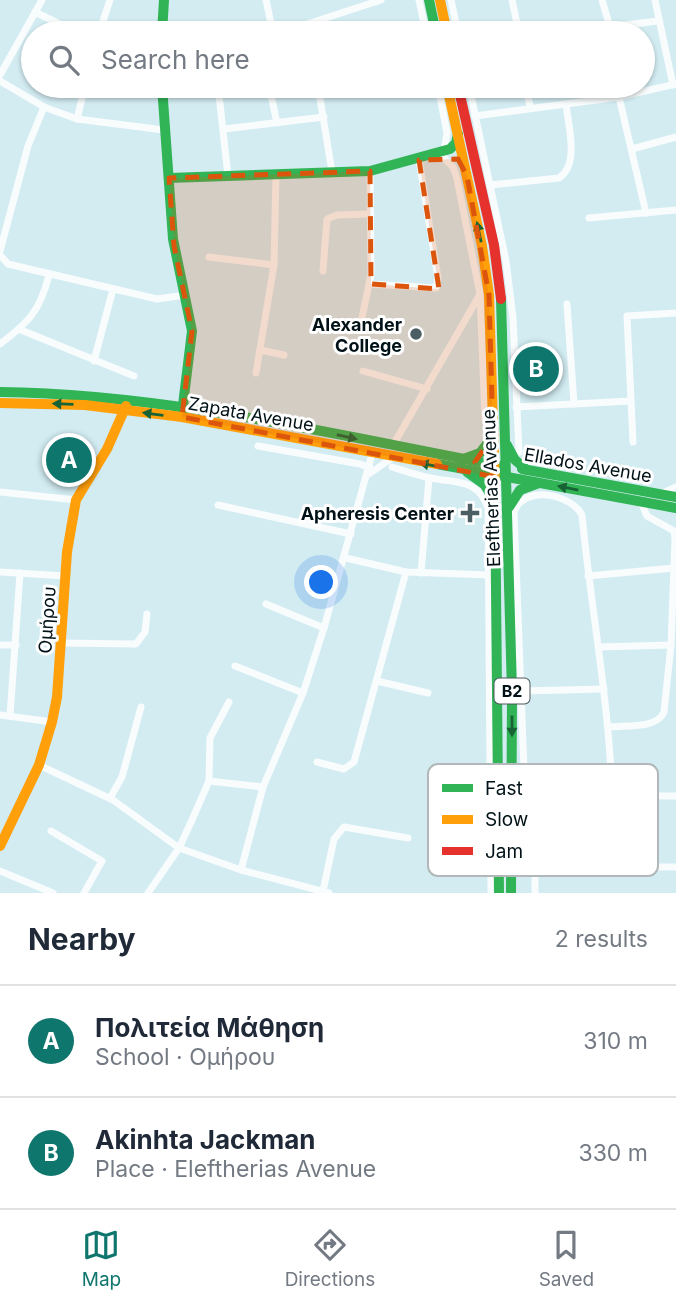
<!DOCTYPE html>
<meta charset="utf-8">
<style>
:root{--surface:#fff;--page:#f2f2f3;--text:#1f2937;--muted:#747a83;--line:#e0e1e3;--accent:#0f766e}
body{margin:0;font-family:Inter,sans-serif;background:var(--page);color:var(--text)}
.you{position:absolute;left:322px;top:583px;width:24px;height:24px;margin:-18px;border:5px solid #fff;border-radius:50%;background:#1a73e8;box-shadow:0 0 0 10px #1a73e833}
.badge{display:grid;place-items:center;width:46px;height:46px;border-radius:50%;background:var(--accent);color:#fff;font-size:23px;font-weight:700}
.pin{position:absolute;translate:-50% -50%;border:4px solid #fff;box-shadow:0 2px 7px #0006}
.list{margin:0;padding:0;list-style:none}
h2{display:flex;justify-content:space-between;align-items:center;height:91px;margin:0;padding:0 28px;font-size:30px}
h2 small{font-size:23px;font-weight:400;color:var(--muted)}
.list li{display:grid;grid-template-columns:46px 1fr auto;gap:21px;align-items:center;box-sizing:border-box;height:112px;padding:0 28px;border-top:2px solid var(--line)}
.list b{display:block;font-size:26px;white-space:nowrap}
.list p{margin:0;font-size:23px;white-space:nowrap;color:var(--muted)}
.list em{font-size:23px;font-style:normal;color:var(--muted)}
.icon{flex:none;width:38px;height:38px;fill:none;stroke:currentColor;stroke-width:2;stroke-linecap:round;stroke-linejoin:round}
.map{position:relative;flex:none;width:676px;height:893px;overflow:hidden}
.search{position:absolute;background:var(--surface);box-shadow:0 2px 5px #0004;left:21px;right:21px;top:21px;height:77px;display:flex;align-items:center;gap:18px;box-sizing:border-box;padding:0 24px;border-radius:38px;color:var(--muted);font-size:26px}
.sheet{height:315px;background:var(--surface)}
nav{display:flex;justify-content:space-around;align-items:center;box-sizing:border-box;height:98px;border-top:2px solid var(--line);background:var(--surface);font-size:19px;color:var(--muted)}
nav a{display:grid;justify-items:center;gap:4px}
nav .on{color:var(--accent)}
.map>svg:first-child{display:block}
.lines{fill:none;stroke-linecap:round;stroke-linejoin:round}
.street{stroke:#f8fcfd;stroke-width:7}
.fast{stroke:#30b455;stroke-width:10}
.slow{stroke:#ff9f0a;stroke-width:10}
.jam{stroke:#e5322d;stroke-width:10}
.oneway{fill:#186336}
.marked{fill:#dc550d;fill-opacity:0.2;stroke:#dc550d;stroke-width:5;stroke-dasharray:14 9;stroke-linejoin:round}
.poi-dot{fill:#4a5e64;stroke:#fff;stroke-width:2.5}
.labels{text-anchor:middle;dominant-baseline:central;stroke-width:6;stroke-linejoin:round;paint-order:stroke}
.shield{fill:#fff;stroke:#4c595d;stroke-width:2}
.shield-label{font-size:16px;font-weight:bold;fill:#001217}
.poi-label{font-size:18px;font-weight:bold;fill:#001217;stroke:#fff;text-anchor:end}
.street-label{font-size:18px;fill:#001217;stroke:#fff}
.key{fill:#fff;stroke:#b2b8b9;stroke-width:2}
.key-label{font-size:19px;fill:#001217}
</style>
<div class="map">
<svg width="676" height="893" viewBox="0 0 676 893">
<rect width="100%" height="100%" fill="#d2ecf2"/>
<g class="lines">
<!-- street -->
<g class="street">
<polyline points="266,0 273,33"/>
<polyline points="419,0 426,33"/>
<polyline points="451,0 458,33"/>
<polyline points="512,0 519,33"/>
<polyline points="602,0 610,27"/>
<polyline points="655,0 673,85"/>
<polyline points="35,12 78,33"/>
<polyline points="99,33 110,0"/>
<polyline points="280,33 381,0"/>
<polyline points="561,33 658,21"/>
<polyline points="0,75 42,0"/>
<polyline points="0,81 44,107 77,119 164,130"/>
<polyline points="218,86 228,176"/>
<polyline points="269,86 277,123"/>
<polyline points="318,86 332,172"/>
<polyline points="438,86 447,133 443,157 453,167 457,179 480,294 485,419"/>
<polyline points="469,86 506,261 513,318 519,452"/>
<polyline points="526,86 530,107"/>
<polyline points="619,97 646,213"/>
<polyline points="475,116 619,97 676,84"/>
<polyline points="77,119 85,86"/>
<polyline points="224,129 324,117"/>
<polyline points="632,149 676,137"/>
<path d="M490,185L559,178C580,165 568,125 566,104"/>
<polyline points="589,218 676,210"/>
<polyline points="0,251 28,146 44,107"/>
<polyline points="0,255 8,264 157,299 186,295"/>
<polyline points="209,257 274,265"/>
<polyline points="323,271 327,219 337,215 371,214"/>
<polyline points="370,284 436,288 438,278 419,160"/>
<polyline points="567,304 574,404"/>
<polyline points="361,323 371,274 370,171"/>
<polyline points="21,330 134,376"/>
<path d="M0,344C29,322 40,311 49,275"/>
<polyline points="260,350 284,355"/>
<polyline points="94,361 113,289"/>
<polyline points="363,371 427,389"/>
<polyline points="256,373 274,265 276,174"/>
<polyline points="516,407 630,401"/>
<polyline points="633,442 627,316 676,313"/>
<polyline points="258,446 360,464 370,468"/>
<polyline points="392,447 479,296"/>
<path d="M392,467C405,471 417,475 430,478C455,483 478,478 488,508L491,893"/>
<polyline points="369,474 392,458"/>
<polyline points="0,492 76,500"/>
<polyline points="661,494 676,487"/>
<polyline points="218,505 351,534"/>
<polyline points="346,558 406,572 490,575"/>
<polyline points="0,572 66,576"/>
<polyline points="421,573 429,478"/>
<polyline points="588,576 674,568"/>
<polyline points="266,604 324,628"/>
<polyline points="61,643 136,644 145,632 147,614"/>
<polyline points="0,645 16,645"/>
<polyline points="599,647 671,645"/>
<polyline points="235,666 303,693"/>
<polyline points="377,681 428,693"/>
<polyline points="522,691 604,689"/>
<polyline points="0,715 52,722"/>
<polyline points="10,716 20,573"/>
<path d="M610,727C626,725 657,729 664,712L671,645L675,540L674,531L647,516L641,502"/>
<polyline points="317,762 344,769 354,762 406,572"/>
<polyline points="39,765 113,800 179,848 241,870 329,893"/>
<polyline points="209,781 263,787"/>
<polyline points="525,795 676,796"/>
<polyline points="110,798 122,777 141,707"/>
<polyline points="51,831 102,861 84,893"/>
<polyline points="535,867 676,867"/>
<polyline points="241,870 263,787 303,693 324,628 372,454"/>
<polyline points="0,871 53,893"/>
<polyline points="323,891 334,839 344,827 408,838"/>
<polyline points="148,893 179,848 192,820 209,781 210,738 229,702"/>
<path d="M535,893V867L525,795L514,512C524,484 571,494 582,515C591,609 609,701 612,794"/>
</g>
<!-- fast -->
<g class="fast">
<polyline points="429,0 436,33"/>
<polyline points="162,33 164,0"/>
<polyline points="162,86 173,239 192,331 182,413"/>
<polyline points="169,178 370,171 450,149 456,143 458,134"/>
<polyline points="501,299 512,692 511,893"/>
<path d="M0,392C169,394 335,435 501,466"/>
<polyline points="507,445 515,460 527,470"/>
<polyline points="461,460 480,453 493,436"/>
<polyline points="437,464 676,508"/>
<polyline points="522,469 676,497"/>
<polyline points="467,472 485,485 493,499"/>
<polyline points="495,488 499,893"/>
<polyline points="509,507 520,490 539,483"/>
</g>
<!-- slow -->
<g class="slow">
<polyline points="440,0 447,33"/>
<polyline points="447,86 482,246 489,295 495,488"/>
<polyline points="0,403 85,405 182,417 437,464"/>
<polyline points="0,846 39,765 52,722 57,697 67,552 76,500 107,449 126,406"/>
</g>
<!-- jam -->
<polyline class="jam" points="458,86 494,245 501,299"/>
</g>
<!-- one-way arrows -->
<defs><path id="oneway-solid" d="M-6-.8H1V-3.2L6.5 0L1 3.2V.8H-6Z" transform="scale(1.75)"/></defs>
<g class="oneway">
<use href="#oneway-solid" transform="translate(479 232) rotate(-102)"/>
<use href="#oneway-solid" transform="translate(63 404) rotate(-178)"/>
<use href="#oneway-solid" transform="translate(153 414) rotate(-173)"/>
<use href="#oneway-solid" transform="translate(347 437) rotate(13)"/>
<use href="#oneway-solid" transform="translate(430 465) rotate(-169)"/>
<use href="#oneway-solid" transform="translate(568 488) rotate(-169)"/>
<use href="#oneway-solid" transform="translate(512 726) rotate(90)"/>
</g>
<!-- marked area -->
<path class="marked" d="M458,159L467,176L489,295L493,436L475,462L494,466L495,477L182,417L192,331L174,246L169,178L370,171L371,284L439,289L419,160Z"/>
<!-- markers -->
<g class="poi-dot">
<circle cx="416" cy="334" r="7"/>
<path d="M466.5 502.5h7v7h7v7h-7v7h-7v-7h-7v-7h7z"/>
</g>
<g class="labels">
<!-- shield labels -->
<rect class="shield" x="494.5" y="678.5" width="35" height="25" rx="5"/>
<g class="shield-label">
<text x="512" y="691">B2</text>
</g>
<!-- poi labels -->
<g class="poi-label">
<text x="402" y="324">Alexander<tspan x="402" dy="21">College</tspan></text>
<text x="454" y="513">Apheresis Center</text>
</g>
<!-- street labels -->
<g class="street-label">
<text transform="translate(251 414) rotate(10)">Zapata Avenue</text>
<text transform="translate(588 465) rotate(10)">Ellados Avenue</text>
<text transform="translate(491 488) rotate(-92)">Eleftherias Avenue</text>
<text transform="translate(47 620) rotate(-86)">Ομήρου</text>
</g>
</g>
<!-- legend -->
<rect x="428" y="764" width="230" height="112" rx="10" class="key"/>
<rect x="442" y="784" width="31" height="8" fill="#30b455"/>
<rect x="442" y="815" width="31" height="9" fill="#ff9f0a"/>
<rect x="442" y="847" width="31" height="8" fill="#e5322d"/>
<g class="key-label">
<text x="485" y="795">Fast</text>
<text x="485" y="826">Slow</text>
<text x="485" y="858">Jam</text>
</g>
</svg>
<div class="you"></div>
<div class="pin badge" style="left:69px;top:460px">A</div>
<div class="pin badge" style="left:536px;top:369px">B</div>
<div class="search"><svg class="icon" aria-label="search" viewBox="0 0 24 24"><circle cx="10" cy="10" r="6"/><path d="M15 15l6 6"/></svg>Search here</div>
</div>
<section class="sheet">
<h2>Nearby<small>2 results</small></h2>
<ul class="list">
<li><span class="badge">A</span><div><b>Πολιτεία Μάθηση</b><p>School · Ομήρου</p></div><em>310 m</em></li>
<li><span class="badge">B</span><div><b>Αkinhta Jackman</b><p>Place · Eleftherias Avenue</p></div><em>330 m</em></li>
</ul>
</section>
<nav>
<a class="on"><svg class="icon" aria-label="map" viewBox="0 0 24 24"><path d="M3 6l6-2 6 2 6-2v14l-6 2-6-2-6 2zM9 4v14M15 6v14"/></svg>Map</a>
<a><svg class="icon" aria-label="directions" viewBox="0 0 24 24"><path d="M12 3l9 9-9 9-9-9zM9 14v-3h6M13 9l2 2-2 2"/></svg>Directions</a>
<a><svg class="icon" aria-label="saved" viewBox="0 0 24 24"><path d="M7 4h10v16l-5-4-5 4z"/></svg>Saved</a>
</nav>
